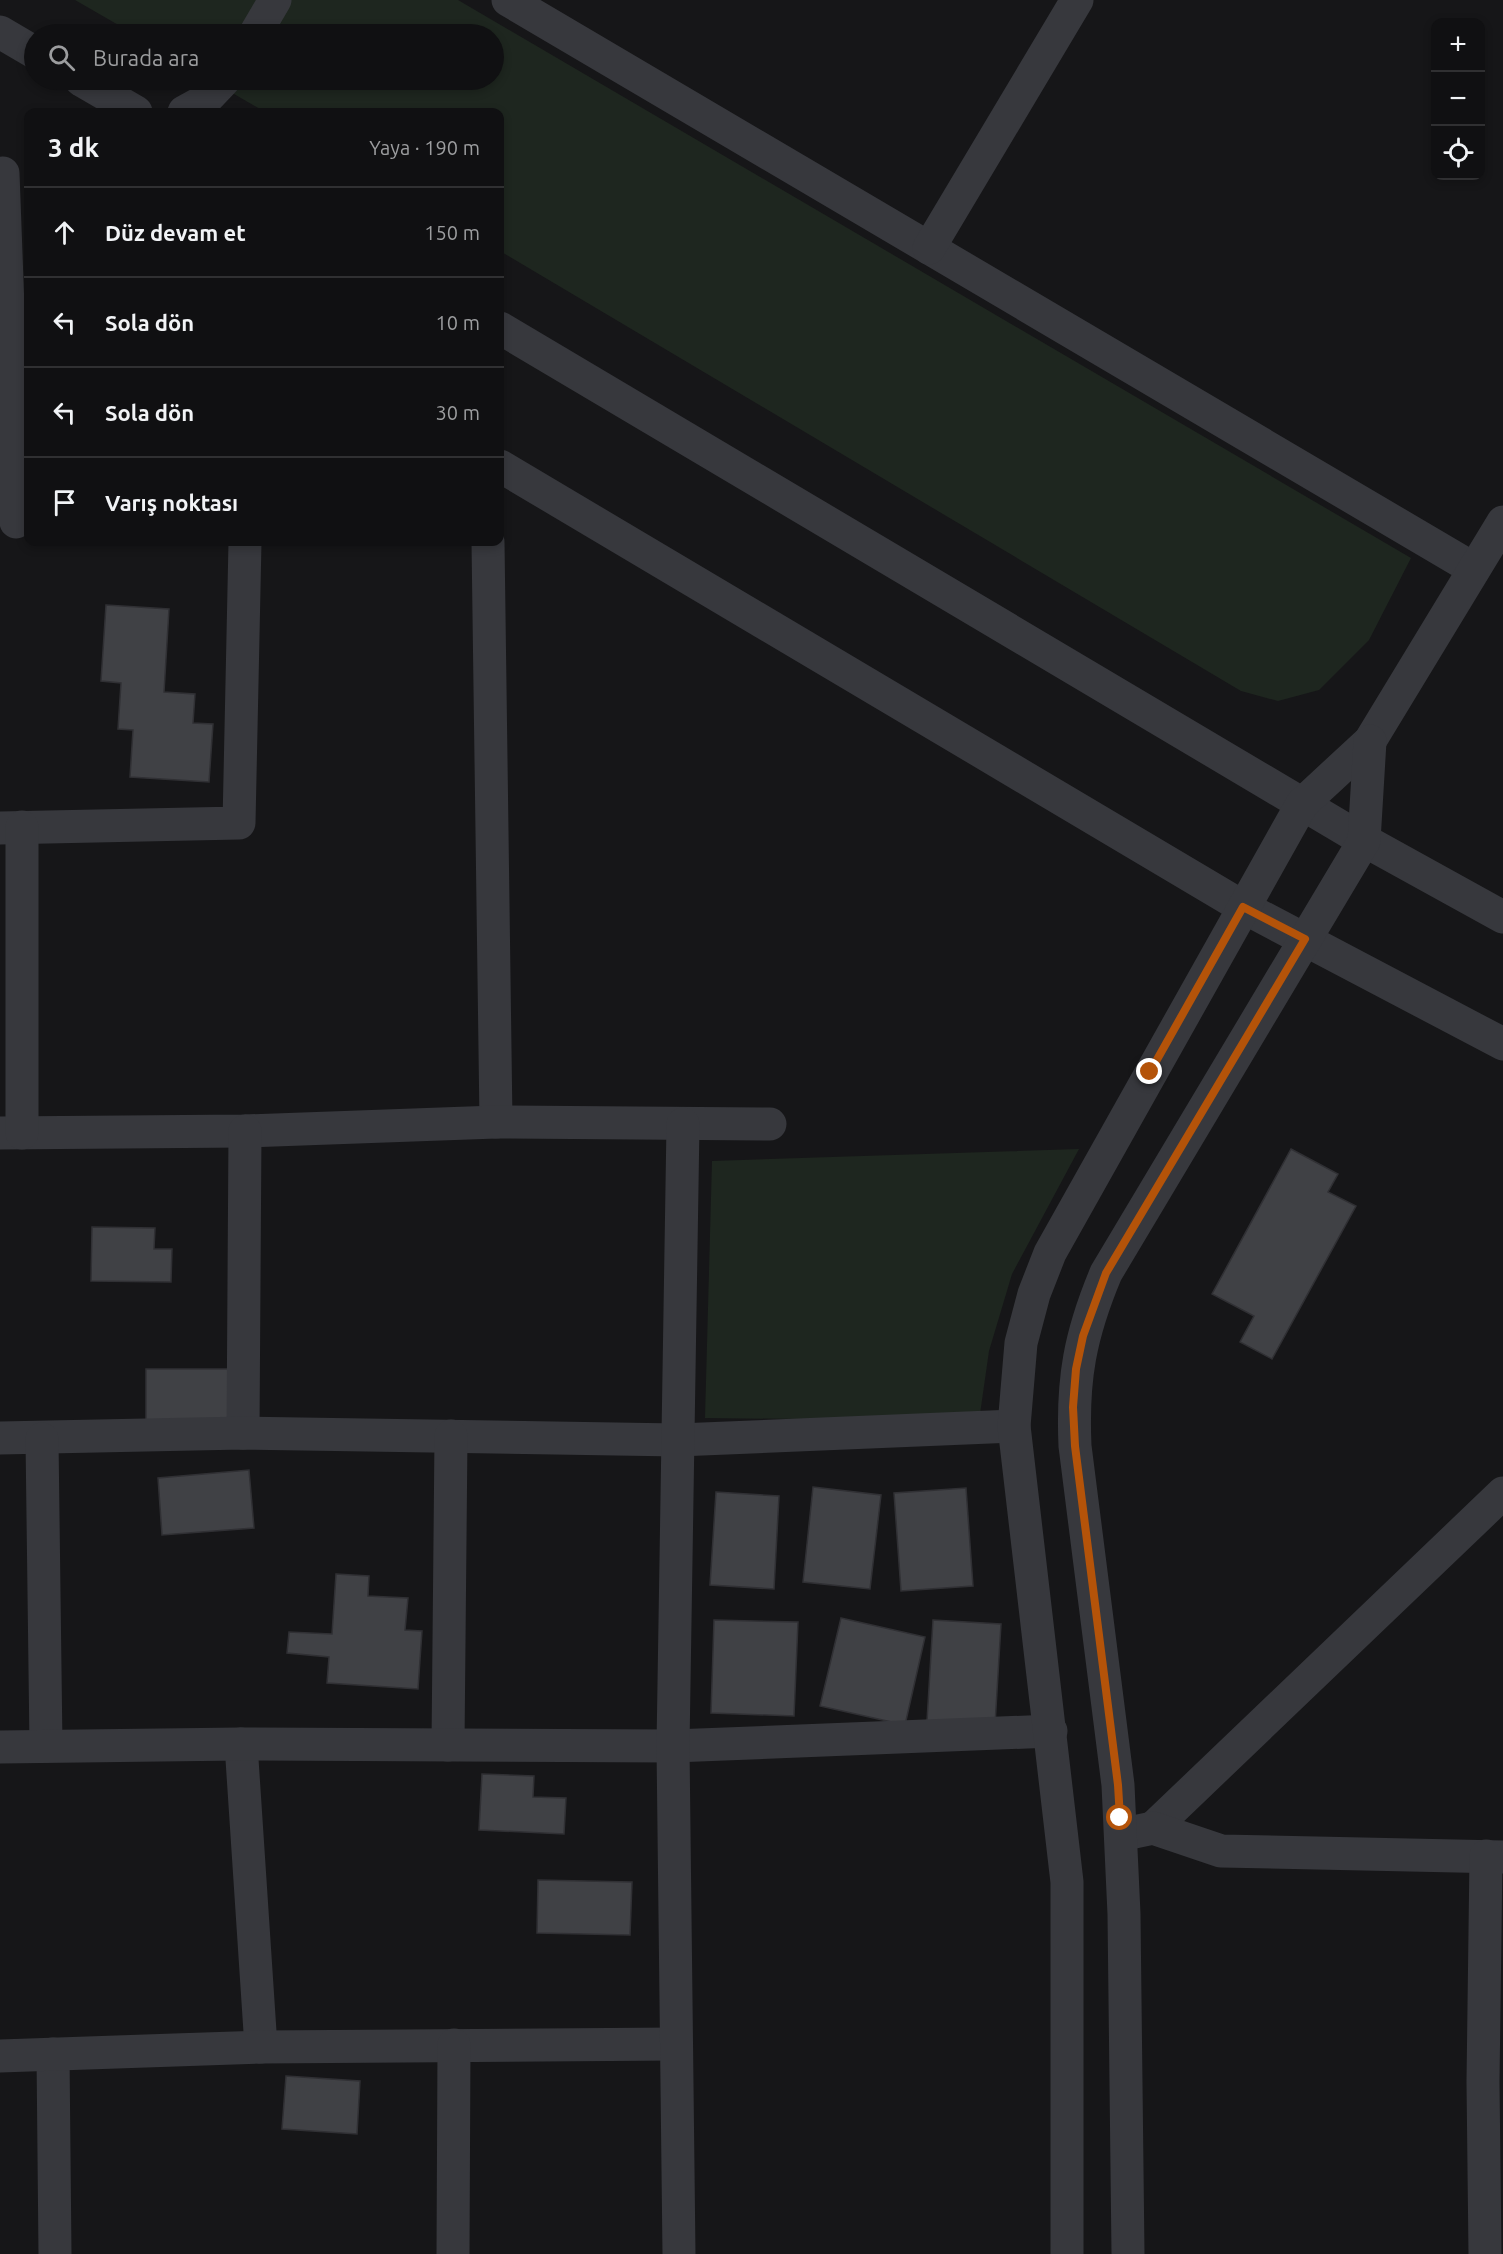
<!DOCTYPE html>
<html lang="tr">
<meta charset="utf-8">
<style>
:root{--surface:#101012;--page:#1e1e20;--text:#f1f3f6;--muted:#9c9d9f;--line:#303032}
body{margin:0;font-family:Ubuntu,sans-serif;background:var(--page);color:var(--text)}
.controls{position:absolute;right:18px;top:18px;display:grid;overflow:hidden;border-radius:12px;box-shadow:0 3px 9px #0003}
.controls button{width:54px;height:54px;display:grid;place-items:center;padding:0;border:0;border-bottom:2px solid var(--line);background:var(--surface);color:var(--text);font:30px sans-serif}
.stop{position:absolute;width:18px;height:18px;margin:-14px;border:4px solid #b45309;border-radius:50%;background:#fff}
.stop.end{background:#b45309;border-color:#fff;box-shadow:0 2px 6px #0008}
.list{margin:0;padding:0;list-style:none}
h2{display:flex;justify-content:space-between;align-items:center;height:78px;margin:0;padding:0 24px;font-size:26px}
h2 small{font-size:20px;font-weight:400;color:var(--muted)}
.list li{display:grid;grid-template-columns:39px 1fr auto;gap:18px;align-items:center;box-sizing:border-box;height:90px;padding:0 24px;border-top:2px solid var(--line)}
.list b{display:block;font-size:22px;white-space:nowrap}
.list em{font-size:20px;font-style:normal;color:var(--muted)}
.icon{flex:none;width:33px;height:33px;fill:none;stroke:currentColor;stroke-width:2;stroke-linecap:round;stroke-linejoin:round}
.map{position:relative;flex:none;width:1503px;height:2254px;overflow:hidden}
.search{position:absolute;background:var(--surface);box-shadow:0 3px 9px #0003;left:24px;top:24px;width:480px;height:66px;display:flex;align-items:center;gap:15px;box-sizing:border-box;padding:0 21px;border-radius:33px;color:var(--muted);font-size:22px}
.panel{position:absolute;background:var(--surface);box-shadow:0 3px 9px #0003;left:24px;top:108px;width:480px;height:438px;border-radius:12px}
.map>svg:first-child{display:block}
.green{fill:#1e261f}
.building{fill:#404145;stroke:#303034;stroke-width:1.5}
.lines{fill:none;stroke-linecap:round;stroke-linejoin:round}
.minor{stroke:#37383d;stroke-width:33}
.route{stroke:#b45309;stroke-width:8}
</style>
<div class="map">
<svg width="1503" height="2254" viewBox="0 0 1503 2254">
<rect width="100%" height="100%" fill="#161618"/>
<!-- green -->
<g class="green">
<polygon points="75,0 458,0 1411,558 1369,640 1319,690 1278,701 1241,691 500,251 500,112 265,112 210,80 494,80 494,34 134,34"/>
<polygon points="1079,1149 1012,1274 989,1351 979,1421 705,1418 712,1161"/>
</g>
<!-- building -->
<g class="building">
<polygon points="106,605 169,609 164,692 195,694 193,723 213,724 209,782 130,777 133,730 118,729 121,683 101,681"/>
<polygon points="1291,1149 1338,1174 1328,1192 1356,1206 1272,1359 1240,1342 1254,1316 1212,1294"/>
<polygon points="92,1227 155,1228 154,1249 172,1249 171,1282 91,1281"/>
<rect x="146" y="1369" width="85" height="52"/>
<polygon points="249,1470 254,1528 162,1535 158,1478"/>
<polygon points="813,1487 881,1495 870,1589 803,1582"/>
<polygon points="966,1488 973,1586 901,1591 894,1493"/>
<polygon points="716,1492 779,1496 774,1589 710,1585"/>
<polygon points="336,1574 369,1576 368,1596 408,1598 405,1630 422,1631 418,1689 327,1683 329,1657 287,1653 289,1632 332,1634"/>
<polygon points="841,1618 925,1637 905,1725 820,1706"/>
<polygon points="714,1620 798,1622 794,1716 711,1713"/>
<polygon points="933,1620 1001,1624 995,1725 927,1721"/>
<polygon points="482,1774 534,1776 533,1797 566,1798 564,1834 479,1830"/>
<polygon points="538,1880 632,1882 630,1935 537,1933"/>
<polygon points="286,2076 360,2081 357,2134 282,2129"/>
</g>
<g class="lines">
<!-- minor -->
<g class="minor">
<polyline points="508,0 1474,569"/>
<polyline points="0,32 34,52"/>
<polyline points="255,34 275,0"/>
<polyline points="81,80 136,112"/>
<polyline points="184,112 204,101 224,80"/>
<polyline points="3,173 16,522"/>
<polyline points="929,248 1077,0"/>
<polyline points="500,328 1358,837 1503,917"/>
<polyline points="500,466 1243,907 1503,1044"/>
<polyline points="488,542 496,1122"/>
<polyline points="0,828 239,823 245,542"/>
<polyline points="0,1133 245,1131 496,1122 770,1124"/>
<polyline points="22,1133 22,827"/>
<polyline points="243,1433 245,1131"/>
<polyline points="0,1438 243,1433 678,1440 1014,1426"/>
<polyline points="42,1439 46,1746"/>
<polyline points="241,1744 261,2047"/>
<polyline points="448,1745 451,1436"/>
<polyline points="0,1747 241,1744 673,1746 1051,1731"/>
<polyline points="1153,1828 1503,1493"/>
<polyline points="1134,1832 1153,1828 1221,1851 1503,1857"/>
<polyline points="53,2054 55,2254"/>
<polyline points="0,2056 261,2047 676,2044"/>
<polyline points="453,2254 454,2045"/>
<polyline points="679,2254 673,1746 683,1124"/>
<polyline points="1067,2254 1067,1882 1014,1426 1021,1343 1034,1294 1050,1253 1302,804 1370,741 1503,522"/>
<path d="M1128,2254L1124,1914L1118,1785L1075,1446C1072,1379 1080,1335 1106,1273L1364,841L1370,741"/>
<polyline points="1485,2254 1483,2082 1486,1856"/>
</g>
</g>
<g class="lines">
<!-- route -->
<polyline class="route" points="1120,1818 1118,1785 1075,1446 1073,1407 1076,1369 1083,1336 1106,1273 1305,939 1243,907 1150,1072"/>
</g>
</svg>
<div class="controls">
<button>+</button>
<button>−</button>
<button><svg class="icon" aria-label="locate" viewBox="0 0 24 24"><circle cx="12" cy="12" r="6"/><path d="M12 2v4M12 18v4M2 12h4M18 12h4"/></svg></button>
</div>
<div class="stop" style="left:1120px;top:1818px"></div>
<div class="stop end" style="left:1150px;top:1072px"></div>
<div class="search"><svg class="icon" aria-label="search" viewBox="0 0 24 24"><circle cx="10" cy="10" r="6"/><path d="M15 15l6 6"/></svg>Burada ara</div>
<section class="panel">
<h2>3 dk<small>Yaya · 190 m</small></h2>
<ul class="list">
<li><svg class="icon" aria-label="ahead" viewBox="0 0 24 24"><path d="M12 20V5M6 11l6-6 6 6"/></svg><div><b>Düz devam et</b></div><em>150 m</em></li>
<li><svg class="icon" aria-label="left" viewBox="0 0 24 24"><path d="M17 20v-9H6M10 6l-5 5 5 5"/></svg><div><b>Sola dön</b></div><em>10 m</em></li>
<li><svg class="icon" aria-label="left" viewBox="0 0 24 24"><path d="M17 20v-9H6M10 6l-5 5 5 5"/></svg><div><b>Sola dön</b></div><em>30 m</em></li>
<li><svg class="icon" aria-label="arrive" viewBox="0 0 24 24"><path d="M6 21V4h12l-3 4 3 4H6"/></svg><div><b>Varış noktası</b></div></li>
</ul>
</section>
</div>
